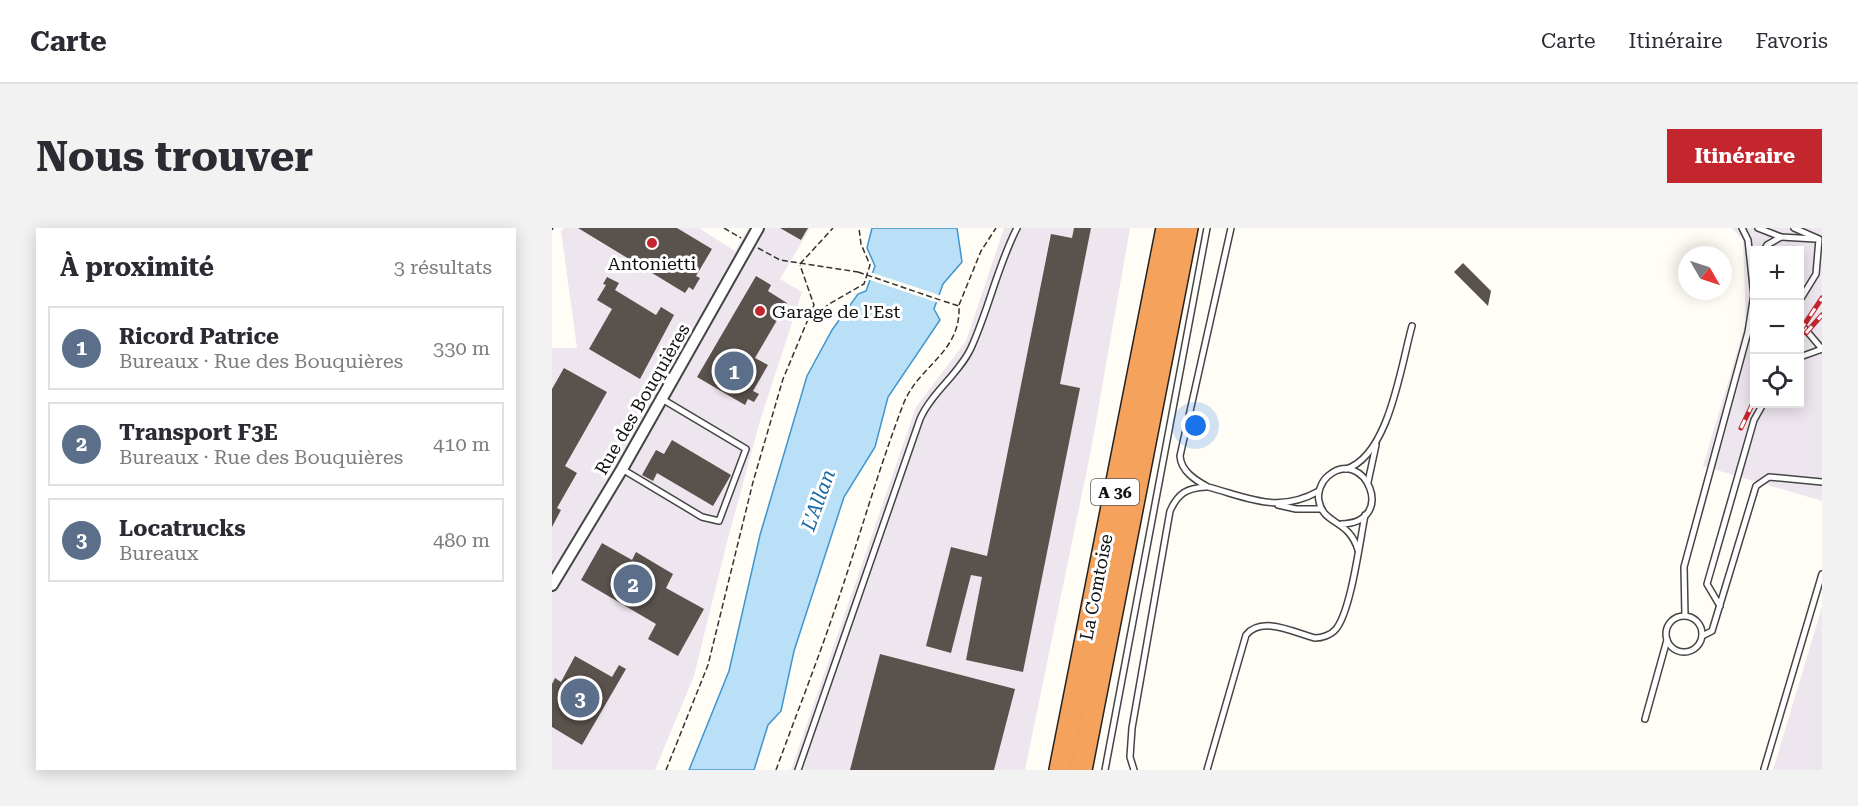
<!DOCTYPE html>
<html lang="fr">
<meta charset="utf-8">
<style>
:root{--surface:#fff;--page:#f2f2f3;--text:#2b2b33;--muted:#7c7c81;--line:#e1e1e2;--accent:#c4262e}
body{margin:0;font-family:"Roboto Serif",serif;background:var(--page);color:var(--text)}
.controls{position:absolute;right:18px;top:18px;display:grid;overflow:hidden;border-radius:0px;box-shadow:0 3px 15px #0003}
.controls button{width:54px;height:54px;display:grid;place-items:center;padding:0;border:0;border-bottom:2px solid var(--line);background:var(--surface);color:var(--text);font:30px sans-serif}
.compass{position:absolute;left:1126px;top:18px;width:54px;height:54px;border-radius:50%;background:var(--surface);box-shadow:0 3px 15px #0003;rotate:129deg}
.you{position:absolute;left:644px;top:198px;width:21px;height:21px;margin:-15px;border:4px solid #fff;border-radius:50%;background:#1a73e8;box-shadow:0 0 0 9px #1a73e833}
.badge{display:grid;place-items:center;width:39px;height:39px;border-radius:50%;background:var(--accent);color:#fff;font-size:20px;font-weight:700}
.pin{position:absolute;translate:-50% -50%;border:3px solid #fff;box-shadow:0 2px 6px #0006}
.list{margin:0;padding:0;list-style:none}
h2{display:flex;justify-content:space-between;align-items:center;height:78px;margin:0;padding:0 24px;font-size:26px}
h2 small{font-size:20px;font-weight:400;color:var(--muted)}
.list li{display:grid;grid-template-columns:39px 1fr auto;gap:18px;align-items:center;box-sizing:border-box;height:84px;margin:0 12px 12px;padding:0 12px;border:2px solid var(--line);border-radius:0px}
.list b{display:block;font-size:22px;white-space:nowrap}
.list p{margin:0;font-size:20px;white-space:nowrap;color:var(--muted)}
.list em{font-size:20px;font-style:normal;color:var(--muted)}
.icon{flex:none;width:33px;height:33px;fill:none;stroke:currentColor;stroke-width:2;stroke-linecap:round;stroke-linejoin:round}
.map{position:relative;flex:none;width:1270px;height:542px;overflow:hidden;border-radius:0px}
header{display:flex;align-items:center;gap:36px;box-sizing:border-box;height:84px;padding:0 30px;background:var(--surface);border-bottom:2px solid var(--line)}
header strong{font-size:28px}
nav{display:flex;gap:33px;margin-inline-start:auto;font-size:21px}
.intro{display:flex;align-items:center;justify-content:space-between;box-sizing:border-box;height:144px;padding:0 36px}
h1{margin:0;font-size:42px}
.button{padding:15px 27px;border-radius:0px;background:var(--accent);color:#fff;font-size:21px;font-weight:700}
main{display:flex;gap:36px;padding:0 36px}
aside{flex:1;background:var(--surface);border-radius:0px;box-shadow:0 3px 15px #0003}
.map>svg:first-child{display:block}
.industrial{fill:#eee6ef;fill-rule:evenodd}
.water{fill:#b9e0f7;stroke:#3f96cf;stroke-width:1.5}
.pier{fill:#fffdf5}
.building{fill:#5a524d}
.lines{fill:none;stroke-linecap:round;stroke-linejoin:round}
.lane-casing{stroke:#444;stroke-width:8}
.street-casing{stroke:#444;stroke-width:14}
.highway-casing{stroke:#222;stroke-width:24}
.path{stroke:#333;stroke-width:1.5;stroke-dasharray:6 3;stroke-linecap:butt}
.lane{stroke:#fff;stroke-width:5}
.street{stroke:#fff;stroke-width:10}
.highway{stroke:#f5a25d;stroke-width:21}
.rail-casing{stroke:#c4262e;stroke-width:5}
.rail{stroke:#fff;stroke-width:3;stroke-dasharray:9;stroke-linecap:butt}
.path-bridge{stroke:#333;stroke-width:1.5;stroke-dasharray:6 3;stroke-linecap:butt}
.poi-dot{fill:#c4262e;stroke:#fff;stroke-width:2}
.labels{text-anchor:middle;dominant-baseline:central;stroke-width:6;stroke-linejoin:round;paint-order:stroke}
.shield{fill:#fff;stroke:#585858;stroke-width:1.5}
.shield-label{font-size:16px;font-weight:bold;fill:#111}
.poi-label{font-size:18px;fill:#111;stroke:#fff}
.street-label{font-size:18px;fill:#111;stroke:#fff}
.water-label{font-size:20px;font-style:italic;fill:#1768a6;stroke:#fff}
</style>
<header>
<strong>Carte</strong>
<nav><a>Carte</a><a>Itinéraire</a><a>Favoris</a></nav>
</header>
<div class="intro"><h1>Nous trouver</h1><a class="button">Itinéraire</a></div>
<main>
<aside>
<h2>À proximité<small>3 résultats</small></h2>
<ul class="list">
<li><span class="badge" style="background:#5c6f8a">1</span><div><b>Ricord Patrice</b><p>Bureaux · Rue des Bouquières</p></div><em>330 m</em></li>
<li><span class="badge" style="background:#5c6f8a">2</span><div><b>Transport F3E</b><p>Bureaux · Rue des Bouquières</p></div><em>410 m</em></li>
<li><span class="badge" style="background:#5c6f8a">3</span><div><b>Locatrucks</b><p>Bureaux</p></div><em>480 m</em></li>
</ul>
</aside>
<div class="map">
<svg width="1270" height="542" viewBox="0 0 1270 542">
<rect width="100%" height="100%" fill="#fffdf5"/>
<!-- industrial -->
<g class="industrial">
<polygon points="12,0 147,0 183,23 196,0 258,0 228,51 250,64 208,193 174,318 142,448 103,542 0,542 0,120 25,120 9,3"/>
<polygon points="452,0 578,0 539,222 473,542 239,542 364,179 414,113"/>
<path d="M1180,0H1270V273L1151,238L1194,94L1191,12ZM1202,22H1248V176H1202Z"/>
<polygon points="1270,379 1270,542 1221,542"/>
</g>
<!-- water -->
<polygon class="water" points="320,0 405,0 410,34 391,56 382,81 388,92 336,169 323,219 292,269 242,423 229,483 216,497 202,542 137,542 177,443 208,307 255,148 280,102 306,66 314,63 323,38 315,20"/>
<!-- pier -->
<polygon class="pier" points="318,44 390,68 387,75 315,51"/>
<!-- building -->
<g class="building">
<polygon points="26,0 125,0 160,21 144,48 148,50 141,62 137,59 133,65"/>
<polygon points="228,0 256,0 249,12"/>
<polygon points="522,0 539,0 508,156 528,160 471,444 414,432 430,349 419,347 399,425 374,418 399,319 435,328 499,6 520,10"/>
<polygon points="911,35 939,63 936,78 902,44"/>
<polygon points="204,48 219,57 216,63 235,75 203,130 216,137 201,163 207,166 202,174 196,171 193,177 145,149"/>
<polygon points="55,49 67,55 63,62 104,87 109,79 122,87 88,151 37,121 60,81 45,72 54,57 51,56"/>
<polygon points="12,140 55,164 13,238 25,245 5,280 9,282 0,299 0,161"/>
<polygon points="120,212 179,247 161,278 105,245 101,253 90,247 104,222 112,226"/>
<polygon points="50,315 80,332 84,324 121,346 114,360 152,381 126,428 96,411 104,396 29,352"/>
<polygon points="328,426 463,461 442,542 298,542"/>
<polygon points="23,428 60,449 67,437 74,441 30,517 0,499 0,456 3,450 9,454"/>
</g>
<g class="lines">
<!-- lane casing -->
<g class="lane-casing">
<g id="lane">
<path d="M679,0L628,228C629,243 643,252 656,259C698,270 726,286 767,263"/>
<polyline points="1190,0 1196,12 1202,68"/>
<polyline points="1206,0 1229,9 1263,11"/>
<polyline points="1242,0 1267,11 1264,46 1248,72"/>
<polyline points="1212,22 1215,17 1229,9"/>
<polyline points="1248,95 1270,121"/>
<polyline points="1248,129 1270,121"/>
<polyline points="70,241 150,289 167,293 194,221 110,171"/>
<path d="M794,241C837,228 849,137 860,98"/>
<polyline points="816,254 824,217"/>
<polyline points="726,277 744,281 769,281"/>
<path d="M789,296C847,295 812,217 776,248C769,254 765,265 767,273C771,297 797,291 806,322"/>
<polyline points="1168,378 1155,356 1202,192 1211,176"/>
<polyline points="1133,388 1132,339 1196,104 1202,66"/>
<circle cx="1132" cy="406" r="18"/>
<polyline points="1150,408 1160,403 1204,258 1217,249 1270,254"/>
<polyline points="1093,491 1115,412"/>
<polyline points="1212,541 1270,346"/>
<path d="M246,542L368,191C380,164 407,146 419,120C437,81 445,39 465,0"/>
<polyline points="553,542 655,0"/>
<path d="M582,542L578,529L580,500L618,283C626,265 635,260 654,259"/>
<path d="M655,542L694,407C710,387 743,405 763,410C770,410 779,407 784,401C799,383 808,312 813,287"/>
</g>
</g>
<!-- street casing -->
<g class="street-casing">
<polyline id="street" points="0,357 70,241 206,0"/>
</g>
<!-- highway casing -->
<g class="highway-casing">
<g id="highway">
<polyline points="508,542 615,0"/>
<polyline points="529,542 635,0"/>
</g>
</g>
<!-- path -->
<g class="path">
<polyline points="172,0 189,10"/>
<polyline points="0,2 1,0"/>
<polyline points="206,20 228,32 306,44"/>
<polyline points="248,36 281,0"/>
<polyline points="407,77 429,23 444,0"/>
<polyline points="257,92 277,76 312,56 318,37 309,16 307,0"/>
<polyline points="114,542 156,437 201,254 231,151 262,77 248,37"/>
<path d="M224,542C243,490 264,437 282,384C306,315 325,245 351,177C366,137 409,126 407,78L391,73"/>
</g>
<!-- lane -->
<use href="#lane" class="lane"/>
<!-- street -->
<use href="#street" class="street"/>
<!-- highway -->
<use href="#highway" class="highway"/>
<!-- rail casing -->
<g class="rail-casing">
<g id="rail">
<polyline points="1248,103 1270,70"/>
<polyline points="1254,105 1270,87"/>
<polyline points="1189,200 1202,173"/>
</g>
</g>
<!-- rail -->
<use href="#rail" class="rail"/>
<!-- path-bridge -->
<polyline class="path-bridge" points="306,44 391,73"/>
</g>
<!-- markers -->
<g class="poi-dot">
<circle cx="100" cy="15" r="6"/>
<circle cx="208" cy="83" r="6"/>
</g>
<g class="labels">
<!-- shield labels -->
<rect class="shield" x="539" y="251" width="48" height="26" rx="4.5"/>
<g class="shield-label">
<text x="563" y="264">A 36</text>
</g>
<!-- poi labels -->
<g class="poi-label">
<text x="100" y="35">Antonietti</text>
<text x="220" y="83" text-anchor="start">Garage de l'Est</text>
</g>
<!-- street labels -->
<g class="street-label">
<text transform="translate(90 171) rotate(-60)">Rue des Bouquières</text>
<text transform="translate(544 359) rotate(-79)">La Comtoise</text>
</g>
<!-- water labels -->
<g class="water-label">
<text transform="translate(266 272) rotate(-70)">L'Allan</text>
</g>
</g>
</svg>
<div class="controls">
<button>+</button>
<button>−</button>
<button><svg class="icon" aria-label="locate" viewBox="0 0 24 24"><circle cx="12" cy="12" r="6"/><path d="M12 2v4M12 18v4M2 12h4M18 12h4"/></svg></button>
</div>
<svg class="compass" viewBox="-18 -18 36 36"><path d="M0-13l5 13h-10z" fill="#e53935"/><path d="M0 13l5-13h-10z" fill="#7c7c81"/></svg>
<div class="you"></div>
<div class="pin badge" style="left:182px;top:143px;background:#5c6f8a">1</div>
<div class="pin badge" style="left:81px;top:356px;background:#5c6f8a">2</div>
<div class="pin badge" style="left:28px;top:470px;background:#5c6f8a">3</div>
</div>
</main>
